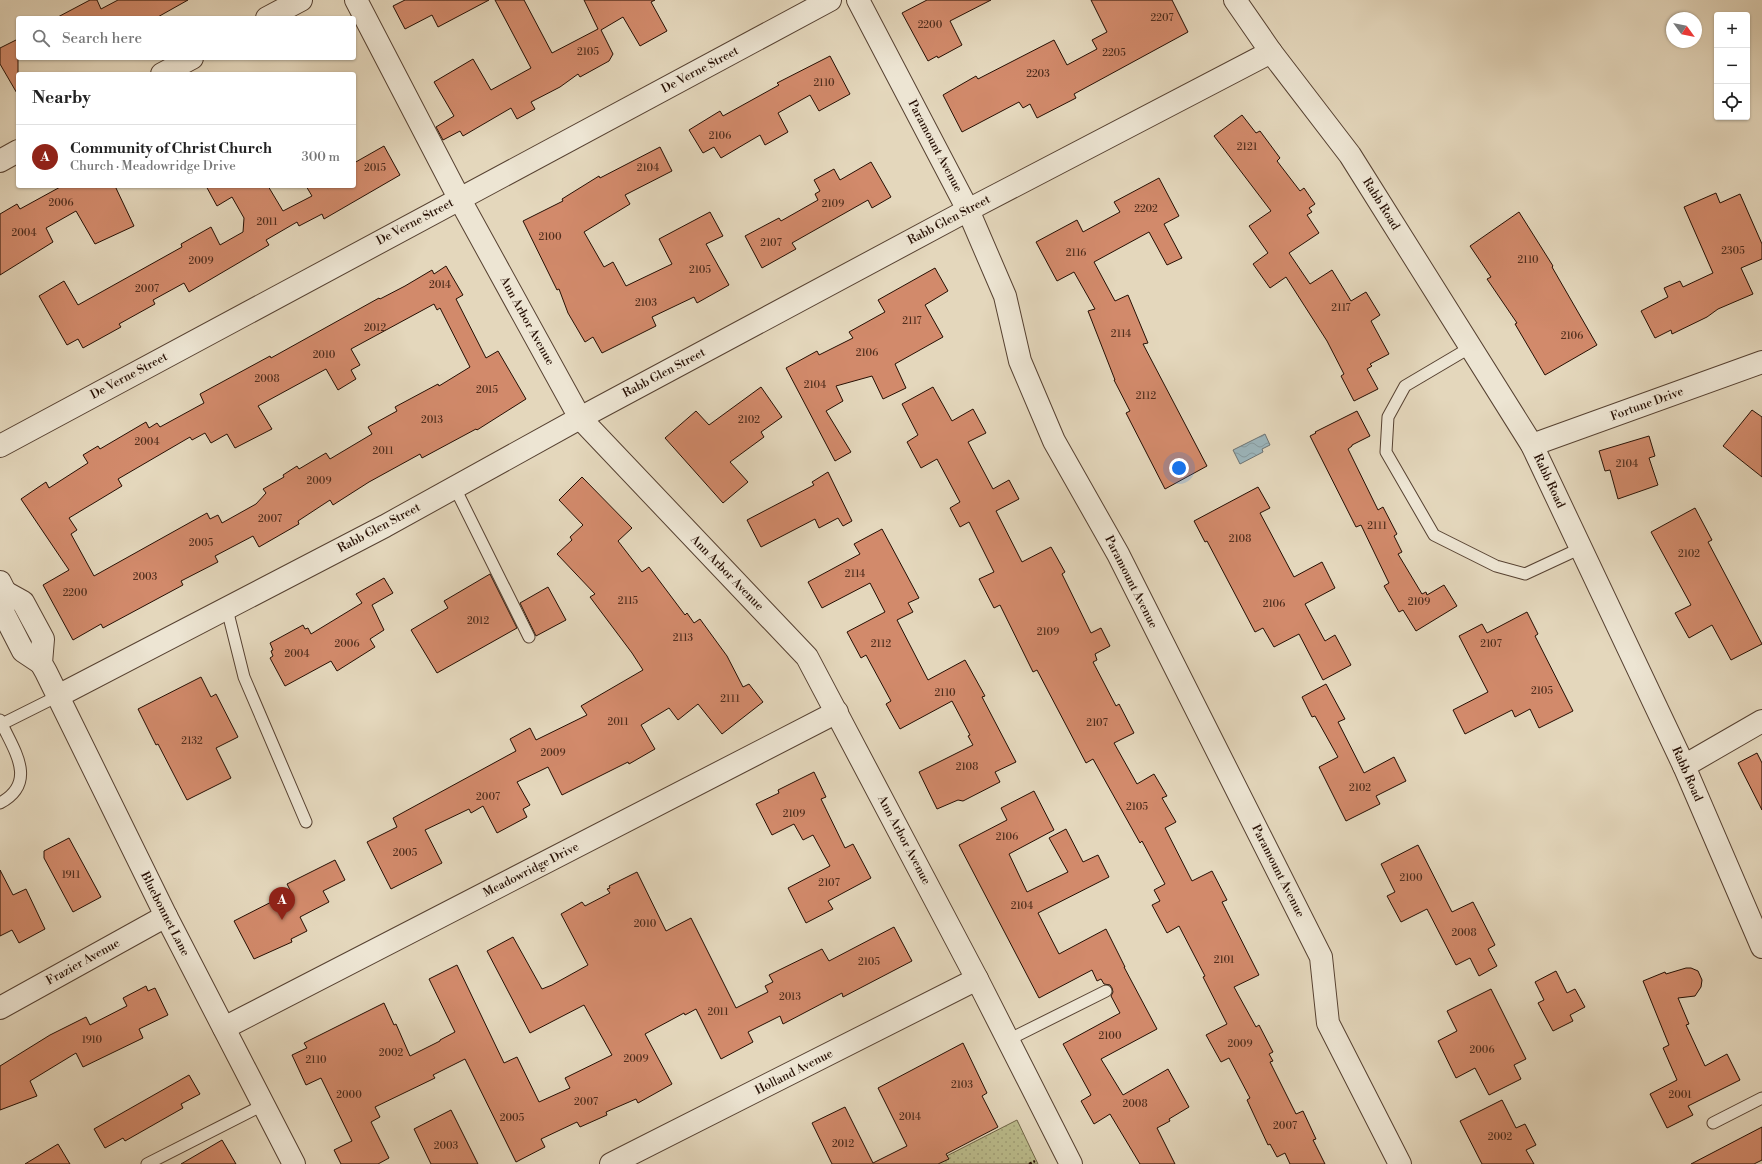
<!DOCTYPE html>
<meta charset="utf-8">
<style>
:root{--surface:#fff;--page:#f2f2f2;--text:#222;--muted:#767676;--line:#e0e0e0;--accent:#8f2418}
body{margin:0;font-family:"Libre Bodoni",serif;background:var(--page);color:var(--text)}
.controls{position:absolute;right:12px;top:12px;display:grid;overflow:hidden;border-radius:4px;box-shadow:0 1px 3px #0004}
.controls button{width:36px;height:36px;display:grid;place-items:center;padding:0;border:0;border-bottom:1px solid var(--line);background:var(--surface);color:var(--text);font:20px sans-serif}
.compass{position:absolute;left:1666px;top:12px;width:36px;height:36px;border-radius:50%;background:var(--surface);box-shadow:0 1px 3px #0004;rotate:123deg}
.you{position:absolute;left:1179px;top:468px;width:14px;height:14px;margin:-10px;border:3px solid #fff;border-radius:50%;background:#1a73e8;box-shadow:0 0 0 6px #1a73e833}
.badge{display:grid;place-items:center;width:26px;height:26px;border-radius:50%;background:var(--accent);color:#fff;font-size:13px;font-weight:700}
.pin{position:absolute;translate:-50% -33px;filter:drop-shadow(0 1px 2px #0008)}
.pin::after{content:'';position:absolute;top:21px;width:14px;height:12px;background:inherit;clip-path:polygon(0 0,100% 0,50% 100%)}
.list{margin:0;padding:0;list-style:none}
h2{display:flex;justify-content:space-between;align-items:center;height:52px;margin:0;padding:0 16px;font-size:17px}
h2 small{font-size:13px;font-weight:400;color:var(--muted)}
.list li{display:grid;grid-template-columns:26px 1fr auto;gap:12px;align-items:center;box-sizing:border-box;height:64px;padding:0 16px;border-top:1px solid var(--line)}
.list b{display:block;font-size:15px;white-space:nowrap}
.list p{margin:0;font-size:13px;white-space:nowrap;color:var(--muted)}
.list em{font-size:13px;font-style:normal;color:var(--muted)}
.icon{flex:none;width:22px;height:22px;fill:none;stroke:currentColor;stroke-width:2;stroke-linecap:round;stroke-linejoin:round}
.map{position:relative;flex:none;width:1762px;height:1164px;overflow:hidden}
.search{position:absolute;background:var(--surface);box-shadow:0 1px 3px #0004;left:16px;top:16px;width:340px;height:44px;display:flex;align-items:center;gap:10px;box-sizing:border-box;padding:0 14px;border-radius:4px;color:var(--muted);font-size:15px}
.panel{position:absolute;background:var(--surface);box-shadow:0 1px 3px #0004;left:16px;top:72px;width:340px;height:116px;border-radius:4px}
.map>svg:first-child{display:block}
.park{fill:url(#park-dots);stroke:#706648}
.water{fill:url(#water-waves);stroke:#6d7373}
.building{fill:#d28a6b;stroke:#260f03;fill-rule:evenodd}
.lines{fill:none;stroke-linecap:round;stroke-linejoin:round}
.service-casing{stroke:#564131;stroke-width:13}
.minor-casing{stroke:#564131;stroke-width:24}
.tertiary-casing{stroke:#564131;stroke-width:24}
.path{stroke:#260f03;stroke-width:2.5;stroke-dasharray:3 2;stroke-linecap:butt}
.service{stroke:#ede5d3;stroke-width:11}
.minor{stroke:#ede5d3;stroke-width:22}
.tertiary{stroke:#ede5d3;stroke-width:22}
.labels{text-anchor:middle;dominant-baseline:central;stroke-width:3.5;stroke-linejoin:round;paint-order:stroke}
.number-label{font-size:10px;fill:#512e1d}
.street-label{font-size:12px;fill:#260f03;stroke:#ede5d3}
</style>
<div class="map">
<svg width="1762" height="1164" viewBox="0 0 1762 1164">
<defs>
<pattern id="park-dots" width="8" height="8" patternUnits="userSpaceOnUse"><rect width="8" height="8" fill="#bbbc8c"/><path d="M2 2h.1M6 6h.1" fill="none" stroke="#a1a077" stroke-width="1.8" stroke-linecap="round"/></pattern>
<pattern id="water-waves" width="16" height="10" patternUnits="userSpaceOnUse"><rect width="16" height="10" fill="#9cb6bd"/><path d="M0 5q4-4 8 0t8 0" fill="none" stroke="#869ba1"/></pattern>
</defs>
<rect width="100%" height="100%" fill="#e4d7bc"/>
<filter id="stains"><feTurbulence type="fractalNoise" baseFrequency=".005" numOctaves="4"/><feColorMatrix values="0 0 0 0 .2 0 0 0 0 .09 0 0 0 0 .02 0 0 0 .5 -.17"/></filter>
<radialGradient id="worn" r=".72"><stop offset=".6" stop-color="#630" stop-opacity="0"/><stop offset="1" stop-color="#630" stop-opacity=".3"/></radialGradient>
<!-- park -->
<polygon class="park" points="1017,1120 1038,1164 931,1164"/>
<!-- water -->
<polygon class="water" points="1265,434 1270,445 1262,449 1263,452 1240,464 1233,450"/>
<!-- building -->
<g class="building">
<polygon points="90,0 97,0 101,9 118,0 188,0 156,18 56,18"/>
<polygon points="405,0 489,0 438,27 432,15 405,29 393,6"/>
<polygon points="495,0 524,0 552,53 598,29 584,0 655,0 651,2 667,31 640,46 623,17 601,30 613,54 609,61 580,77 578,74 560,87 531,102 535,109 517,119 511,108 463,136 460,131 443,140 436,127 454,116 434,82 473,59 491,90 531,68"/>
<polygon points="927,0 991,0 950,21 962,45 938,58 937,56 928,61 902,13"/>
<polygon points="1091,0 1172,0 1188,32 1074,94 1076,98 1037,118 1030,104 1023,108 1019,102 962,132 943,95 976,76 978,79 1054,40 1067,65 1097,49 1092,40 1107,32"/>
<polygon points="18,39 18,95 0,64 0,48"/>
<polygon points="830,56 850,94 819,111 810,95 778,113 788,132 765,145 760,135 721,158 714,147 703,153 689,130 720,111 723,116 779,85 777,83"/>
<polygon points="1242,115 1256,133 1260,131 1280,158 1277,161 1300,191 1304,188 1315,204 1309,208 1312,212 1307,215 1319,233 1289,253 1310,284 1332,270 1351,301 1366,292 1380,315 1371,321 1389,354 1370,364 1372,366 1367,369 1378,389 1354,401 1341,376 1344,374 1327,341 1286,277 1270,288 1253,264 1268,253 1249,226 1271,211 1214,136"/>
<polygon points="384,146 400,175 324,219 322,214 299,226 297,222 266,240 269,245 189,292 184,283 153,300 155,304 119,324 121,327 83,348 78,339 67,345 39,296 64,281 78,305 182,247 181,244 211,227 220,245 243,232 244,218 232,197 217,206 206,186 268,186 283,211 312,196 306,186 354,186 354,163"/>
<polygon points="660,147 672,171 625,195 630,204 584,232 604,267 613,262 626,286 672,264 659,239 710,212 723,236 706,244 729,285 697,303 694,297 652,317 656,326 602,353 593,337 585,342 568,313 559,289 557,290 523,221 563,201 562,199 599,176 600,178"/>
<polygon points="871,162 891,197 872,208 868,200 792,243 796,249 762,268 745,236 779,218 781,221 818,200 815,194 820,191 814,180 834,169 840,180"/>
<polygon points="1159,178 1179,216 1164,224 1182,258 1167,265 1149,232 1094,262 1115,301 1128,295 1148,343 1143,344 1207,466 1165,489 1126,413 1130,411 1114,380 1115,380 1088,311 1095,309 1074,272 1057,281 1036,242 1077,220 1083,232 1120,212 1114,202"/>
<polygon points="62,186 115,186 134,226 95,244 76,211 46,228 53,242 0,275 0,214 17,204 20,209"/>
<polygon points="1716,193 1720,203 1740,194 1762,244 1762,259 1741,268 1753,294 1718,309 1707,317 1672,334 1671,330 1655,338 1641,311 1668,297 1664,288 1680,281 1683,287 1713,273 1684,207"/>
<polygon points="1519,212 1553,266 1552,267 1597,345 1545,375 1515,324 1517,323 1487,279 1491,277 1470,246"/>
<path d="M446,266L463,295L456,299L486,358L498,351L526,399L477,430L476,429L422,458L420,454L369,482L333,505L330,500L298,521L299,524L259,547L253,536L215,556L218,562L181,581L183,585L103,628L101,624L73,640L43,585L69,570L21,499L46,482L49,488L88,463L83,455L98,446L100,449L146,422L149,428L157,423L160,427L204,403L200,394L270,356L271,358L379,298L380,299L405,286L432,270L434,274ZM434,304L437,310L440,308L470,367L439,386L438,384L395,407L397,411L368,427L372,434L330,459L326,453L299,469L297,466L283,475L284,477L263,489L266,493L256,504L222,523L218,515L210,519L207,513L94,576L71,534L77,530L69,518L122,486L118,479L190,437L192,440L205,433L211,443L227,434L235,448L272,429L258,406L326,369L338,390L356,379L351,370L360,365L351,349Z"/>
<polygon points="935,268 948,291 925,305 943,337 895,364 906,388 883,399 872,376 836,386 843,401 826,411 851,452 835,461 786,368 817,351 819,355 853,338 849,332 885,312 878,300"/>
<polygon points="761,387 782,417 761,432 764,437 730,462 748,482 723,503 665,438 696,411 709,425"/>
<polygon points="933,387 952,421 973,409 986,433 968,442 993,489 1009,480 1019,499 996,511 1022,562 1051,547 1065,572 1062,574 1091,633 1101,628 1110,646 1095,654 1097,660 1093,662 1116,706 1119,704 1134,733 1114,743 1137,784 1154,774 1167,796 1162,798 1176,822 1165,828 1192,881 1212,871 1227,900 1222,902 1259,975 1234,987 1256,1027 1259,1025 1273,1052 1269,1054 1273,1061 1270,1062 1296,1114 1303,1111 1316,1139 1313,1140 1325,1164 1290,1164 1285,1153 1277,1157 1270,1144 1268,1145 1247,1100 1250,1098 1229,1058 1221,1062 1206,1035 1227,1024 1203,977 1205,976 1179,926 1167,933 1152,905 1160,901 1154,890 1165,884 1142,841 1140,843 1093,759 1086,763 1037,670 1033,672 1000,605 994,608 979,579 994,572 969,522 960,527 950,508 960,502 937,459 921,468 907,442 918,435 902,404"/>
<polygon points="1752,410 1762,417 1762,477 1723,446"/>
<polygon points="1357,411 1370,436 1352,445 1352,446 1348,449 1378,510 1383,507 1397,534 1394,536 1402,552 1398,554 1422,594 1426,592 1427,595 1444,585 1457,606 1416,631 1403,610 1399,612 1384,586 1389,583 1361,525 1356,527 1310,436 1316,433 1315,432"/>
<polygon points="1649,436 1655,456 1649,458 1658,485 1618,499 1610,470 1605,471 1599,451"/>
<polygon points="828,472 852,521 843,526 838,518 819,528 815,519 761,547 747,520 814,485 812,482"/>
<polygon points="582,477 632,528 618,541 642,572 649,567 685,615 687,613 694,623 700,619 727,656 743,687 749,684 763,702 722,734 698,704 678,720 669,708 641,725 655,749 629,764 628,762 562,795 548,767 517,782 530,805 523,809 527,817 497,833 483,806 471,813 469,809 425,830 442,863 391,889 367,842 397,827 393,818 516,751 510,739 530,728 536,740 587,715 581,706 643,670 632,653 590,597 595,594 557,554 572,540 570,537 583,525 559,500"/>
<polygon points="1258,487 1270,508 1260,513 1294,577 1322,562 1335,588 1305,604 1325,641 1335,635 1351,665 1323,680 1299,634 1274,647 1263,628 1255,632 1207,541 1205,542 1194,521"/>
<polygon points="1695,508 1712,540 1708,542 1762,644 1731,660 1712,625 1689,638 1675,613 1691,605 1651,532"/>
<polygon points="882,529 919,598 908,603 913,612 897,620 928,680 965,660 985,696 982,697 1016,762 995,772 1000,782 963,801 958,800 937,809 919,772 973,745 968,736 970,735 952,701 900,729 886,704 891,701 866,655 861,658 847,632 885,612 870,583 822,608 808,582 860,554 854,544"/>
<polygon points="490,574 517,628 437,673 411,630 448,608 444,601"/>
<polygon points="384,578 393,593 372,605 384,630 370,639 375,647 337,671 331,661 285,686 270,658 273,656 271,651 273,650 270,643 303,625 305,629 308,628 311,634 362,603 356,594"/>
<polygon points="548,587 566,620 536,636 520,603"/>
<polygon points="1527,612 1538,634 1535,636 1573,711 1539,728 1530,709 1515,717 1512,710 1465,734 1453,710 1488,692 1459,636 1482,624 1487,633"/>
<polygon points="201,677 211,697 216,694 238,737 216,748 231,778 187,800 158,744 156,745 138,709"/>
<polygon points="1326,684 1345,719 1338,722 1364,773 1394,757 1406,781 1376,796 1380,804 1346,821 1319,767 1338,757 1315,716 1312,717 1302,697"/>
<polygon points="1757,753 1762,763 1762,810 1738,763"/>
<polygon points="814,772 826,797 821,799 845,848 853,844 871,878 828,901 833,909 806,923 788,888 830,866 813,835 803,840 794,824 772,835 756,804 779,793 778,790"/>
<polygon points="1034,791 1054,830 1009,854 1027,892 1068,872 1049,838 1066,829 1083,862 1098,855 1109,877 1038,913 1059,954 1106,929 1125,967 1124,967 1157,1029 1101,1059 1123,1095 1168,1069 1189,1107 1169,1119 1170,1121 1157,1128 1175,1164 1140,1164 1110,1114 1094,1124 1081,1101 1091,1095 1063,1044 1120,1013 1111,996 1113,992 1112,988 1110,985 1104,984 1101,979 1097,981 1092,970 1039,998 959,845 1007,820 1001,808"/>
<polygon points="69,838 101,897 73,912 44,858 44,851"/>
<polygon points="1418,845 1452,912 1473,902 1495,945 1488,949 1497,966 1479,976 1470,958 1456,965 1427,909 1401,922 1387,896 1395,892 1381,864"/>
<polygon points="335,860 345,880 323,891 329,902 300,917 307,931 291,939 292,942 254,959 234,921 291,892 287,884"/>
<polygon points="0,870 13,895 26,889 45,929 19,943 12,930 0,936"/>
<polygon points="637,872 666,931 691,918 736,1008 768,992 765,986 773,982 769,975 822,949 829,961 894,927 912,961 843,997 842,993 783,1024 780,1016 748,1032 753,1042 721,1059 696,1009 685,1015 684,1013 645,1034 672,1084 638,1103 636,1099 606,1112 607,1115 580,1127 577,1122 541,1139 545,1147 516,1162 465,1059 433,1075 435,1078 375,1107 380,1117 371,1122 389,1158 378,1164 341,1164 334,1150 352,1141 321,1078 306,1085 292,1055 307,1048 304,1043 384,1003 394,1025 396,1024 410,1056 440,1041 440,1040 455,1032 429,979 457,965 504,1063 517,1057 539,1102 570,1088 565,1078 612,1055 584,1005 530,1033 487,951 513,937 542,989 552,985 588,965 561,914 582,902 585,906 610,893 607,889 610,888 609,886"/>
<polygon points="1686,968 1691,968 1698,971 1702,980 1701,987 1695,996 1678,998 1689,1024 1686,1025 1705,1066 1727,1054 1740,1080 1688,1106 1693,1115 1667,1128 1650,1094 1677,1080 1663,1048 1669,1045 1643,981 1665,972 1666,974"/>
<polygon points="1556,971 1567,993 1575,989 1585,1007 1570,1015 1573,1021 1553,1031 1538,1003 1544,1000 1535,982"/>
<polygon points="146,986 148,991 155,988 168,1015 139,1029 143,1038 83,1067 76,1053 30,1081 37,1096 0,1110 0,1066 50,1035 86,1017 90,1025 127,1006 123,998"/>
<polygon points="1491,989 1526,1059 1514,1065 1521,1079 1489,1095 1475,1068 1456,1078 1438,1041 1457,1031 1447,1011"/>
<polygon points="963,1043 987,1093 982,1096 998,1127 946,1154 949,1159 938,1164 832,1164 812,1123 845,1107 873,1163 907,1146 878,1088"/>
<polygon points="189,1075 200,1094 181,1104 183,1108 125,1141 123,1138 105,1148 94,1129"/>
<polygon points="1502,1100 1516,1128 1525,1124 1536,1145 1526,1150 1534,1164 1482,1164 1460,1121"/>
<polygon points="451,1110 478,1164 431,1164 414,1129"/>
<polygon points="1762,1127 1762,1160 1754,1164 1691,1164"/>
<polygon points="222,1140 236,1164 181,1164"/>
<polygon points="58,1144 70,1164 25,1164"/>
</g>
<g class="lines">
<!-- service casing -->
<g class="service-casing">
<g id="service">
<polyline points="1471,347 1405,386 1388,417 1386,452 1434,535 1496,566 1525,574 1581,548"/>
<polyline points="455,488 529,637"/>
<polyline points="227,609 244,677 306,822"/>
<path d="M0,720C13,749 39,782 0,803"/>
<polyline points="2,724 58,696"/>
<polyline points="1008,1040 1106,991"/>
<polyline points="1713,1123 1762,1098"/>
<polyline points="147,1164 263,1105"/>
</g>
</g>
<!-- minor casing -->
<g class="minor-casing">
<g id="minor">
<polyline points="356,0 459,198 580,418 807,657 977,979 1071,1164"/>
<polyline points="858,0 968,210 1005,296 1020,361 1054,441 1118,554 1321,957 1328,1023 1400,1164"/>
<polyline points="267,18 301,0"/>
<polyline points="162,74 192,58"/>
<polyline points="0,161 18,151"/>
<polyline points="1532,445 1762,362"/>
<polyline points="0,446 830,0"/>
<polyline points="58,696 385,526 580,418 968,210 1271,52"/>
<polyline points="1684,766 1762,721"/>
<polyline points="0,1008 166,916"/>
<polyline points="224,1028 837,712"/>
<polyline points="611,1164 977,979"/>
</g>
</g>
<!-- tertiary casing -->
<g class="tertiary-casing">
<g id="tertiary">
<polyline points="1235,0 1271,52 1350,155 1532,445 1684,766 1762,947"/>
<polyline points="0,582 5,592 3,612 23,651 41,663"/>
<polyline points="5,592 23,602 43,639 41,663 46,672 166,916 294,1164"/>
</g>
</g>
<!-- path -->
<polyline class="path" points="1029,1164 1035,1161"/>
<!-- service -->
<use href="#service" class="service"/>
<!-- minor -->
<use href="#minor" class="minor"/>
<!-- tertiary -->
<use href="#tertiary" class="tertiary"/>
</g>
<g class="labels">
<!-- number labels -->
<g class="number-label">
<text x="1162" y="18">2207</text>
<text x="930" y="25">2200</text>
<text x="588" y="52">2105</text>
<text x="1114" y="53">2205</text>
<text x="1038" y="74">2203</text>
<text x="824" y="83">2110</text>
<text x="720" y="136">2106</text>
<text x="1247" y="147">2121</text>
<text x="375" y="168">2015</text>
<text x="648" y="168">2104</text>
<text x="61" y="203">2006</text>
<text x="833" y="204">2109</text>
<text x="1146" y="209">2202</text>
<text x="267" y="222">2011</text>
<text x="24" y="233">2004</text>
<text x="550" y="237">2100</text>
<text x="771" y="243">2107</text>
<text x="1733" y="251">2305</text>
<text x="1076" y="253">2116</text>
<text x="1528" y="260">2110</text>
<text x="201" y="261">2009</text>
<text x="700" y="270">2105</text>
<text x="440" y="285">2014</text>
<text x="147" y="289">2007</text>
<text x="646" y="303">2103</text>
<text x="1341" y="308">2117</text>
<text x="912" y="321">2117</text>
<text x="375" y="328">2012</text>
<text x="1121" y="334">2114</text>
<text x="1572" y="336">2106</text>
<text x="867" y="353">2106</text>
<text x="324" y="355">2010</text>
<text x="267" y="379">2008</text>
<text x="815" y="385">2104</text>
<text x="487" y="390">2015</text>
<text x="1146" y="396">2112</text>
<text x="432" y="420">2013</text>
<text x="749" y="420">2102</text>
<text x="147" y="442">2004</text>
<text x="383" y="451">2011</text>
<text x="1627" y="464">2104</text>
<text x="319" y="481">2009</text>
<text x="270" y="519">2007</text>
<text x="1377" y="526">2111</text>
<text x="1240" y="539">2108</text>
<text x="201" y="543">2005</text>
<text x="1689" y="554">2102</text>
<text x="855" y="574">2114</text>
<text x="145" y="577">2003</text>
<text x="75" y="593">2200</text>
<text x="628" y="601">2115</text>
<text x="1419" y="602">2109</text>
<text x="1274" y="604">2106</text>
<text x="478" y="621">2012</text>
<text x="1048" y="632">2109</text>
<text x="683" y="638">2113</text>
<text x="347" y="644">2006</text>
<text x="881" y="644">2112</text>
<text x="1491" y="644">2107</text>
<text x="297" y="654">2004</text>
<text x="1542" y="691">2105</text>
<text x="945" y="693">2110</text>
<text x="730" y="699">2111</text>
<text x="618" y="722">2011</text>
<text x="1097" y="723">2107</text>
<text x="192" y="741">2132</text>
<text x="553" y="753">2009</text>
<text x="967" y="767">2108</text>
<text x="1360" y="788">2102</text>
<text x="488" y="797">2007</text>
<text x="1137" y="807">2105</text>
<text x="794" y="814">2109</text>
<text x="1007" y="837">2106</text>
<text x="405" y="853">2005</text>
<text x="71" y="875">1911</text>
<text x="1411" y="878">2100</text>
<text x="829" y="883">2107</text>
<text x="1022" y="906">2104</text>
<text x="645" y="924">2010</text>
<text x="1464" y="933">2008</text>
<text x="1224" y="960">2101</text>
<text x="869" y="962">2105</text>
<text x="790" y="997">2013</text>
<text x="718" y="1012">2011</text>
<text x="1110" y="1036">2100</text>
<text x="92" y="1040">1910</text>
<text x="1240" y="1044">2009</text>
<text x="1482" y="1050">2006</text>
<text x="391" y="1053">2002</text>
<text x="636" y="1059">2009</text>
<text x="316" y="1060">2110</text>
<text x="962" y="1085">2103</text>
<text x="349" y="1095">2000</text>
<text x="1680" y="1095">2001</text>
<text x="586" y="1102">2007</text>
<text x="1135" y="1104">2008</text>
<text x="910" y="1117">2014</text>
<text x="512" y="1118">2005</text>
<text x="1285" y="1126">2007</text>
<text x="1500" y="1137">2002</text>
<text x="843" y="1144">2012</text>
<text x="446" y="1146">2003</text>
</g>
<!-- street labels -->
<g class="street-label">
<text transform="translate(700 70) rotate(-28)">De Verne Street</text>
<text transform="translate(935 146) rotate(62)">Paramount Avenue</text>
<text transform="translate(1381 204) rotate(58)">Rabb Road</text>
<text transform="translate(949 220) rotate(-28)">Rabb Glen Street</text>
<text transform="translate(415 222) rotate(-28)">De Verne Street</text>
<text transform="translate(527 321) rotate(61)">Ann Arbor Avenue</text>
<text transform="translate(664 373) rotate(-28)">Rabb Glen Street</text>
<text transform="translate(129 376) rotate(-28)">De Verne Street</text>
<text transform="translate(1647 404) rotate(-20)">Fortune Drive</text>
<text transform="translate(1549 481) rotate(65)">Rabb Road</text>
<text transform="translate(379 528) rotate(-28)">Rabb Glen Street</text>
<text transform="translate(727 573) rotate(46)">Ann Arbor Avenue</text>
<text transform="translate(1131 582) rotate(63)">Paramount Avenue</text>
<text transform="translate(1687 774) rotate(66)">Rabb Road</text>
<text transform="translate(904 840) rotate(62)">Ann Arbor Avenue</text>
<text transform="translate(531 870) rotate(-27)">Meadowridge Drive</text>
<text transform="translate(1278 871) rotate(63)">Paramount Avenue</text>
<text transform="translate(165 914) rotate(63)">Bluebonnet Lane</text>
<text transform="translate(83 962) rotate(-29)">Frazier Avenue</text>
<text transform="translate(794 1072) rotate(-27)">Holland Avenue</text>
</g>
</g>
<rect width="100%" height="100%" filter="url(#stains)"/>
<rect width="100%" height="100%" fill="url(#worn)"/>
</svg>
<div class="controls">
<button>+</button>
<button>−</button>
<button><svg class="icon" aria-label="locate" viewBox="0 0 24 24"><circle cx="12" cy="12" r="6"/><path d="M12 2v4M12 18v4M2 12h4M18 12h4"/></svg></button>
</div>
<svg class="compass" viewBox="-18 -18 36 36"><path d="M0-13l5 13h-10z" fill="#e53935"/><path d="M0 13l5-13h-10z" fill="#767676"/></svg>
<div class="you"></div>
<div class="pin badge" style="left:282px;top:920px">A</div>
<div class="search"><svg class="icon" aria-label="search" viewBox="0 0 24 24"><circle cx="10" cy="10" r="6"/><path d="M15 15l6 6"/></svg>Search here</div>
<section class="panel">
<h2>Nearby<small></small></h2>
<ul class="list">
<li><span class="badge">A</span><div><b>Community of Christ Church</b><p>Church · Meadowridge Drive</p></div><em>300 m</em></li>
</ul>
</section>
</div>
